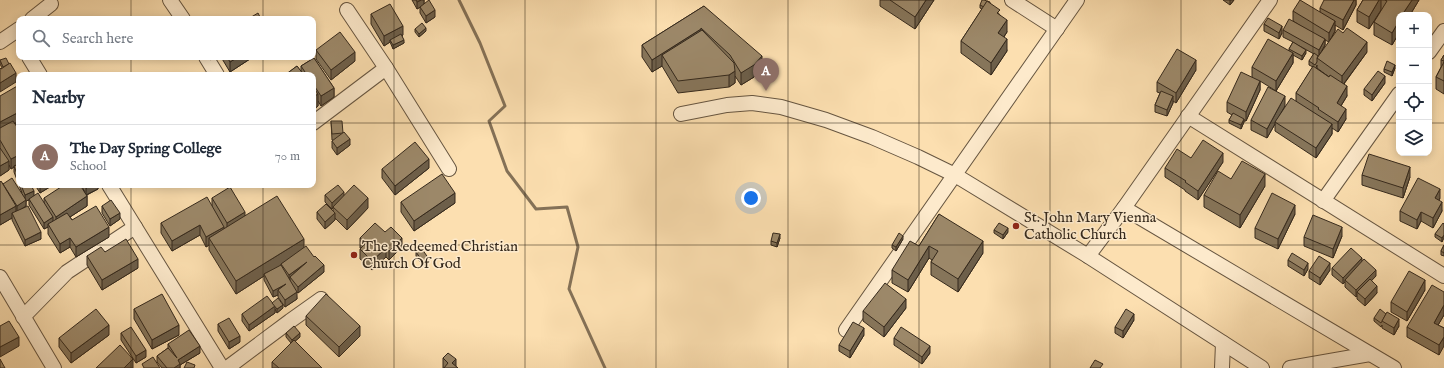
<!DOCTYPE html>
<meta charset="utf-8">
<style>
:root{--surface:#fff;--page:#f6f6f7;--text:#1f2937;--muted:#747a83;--line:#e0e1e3;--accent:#8f2418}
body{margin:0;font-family:"IM FELL English",serif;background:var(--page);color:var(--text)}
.controls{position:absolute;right:12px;top:12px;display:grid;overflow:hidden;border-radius:8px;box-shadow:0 2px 10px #0003}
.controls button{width:36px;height:36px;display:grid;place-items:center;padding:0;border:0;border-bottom:1px solid var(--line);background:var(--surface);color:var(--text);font:20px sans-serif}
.you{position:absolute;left:751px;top:198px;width:14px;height:14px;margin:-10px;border:3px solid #fff;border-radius:50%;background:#1a73e8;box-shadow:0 0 0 6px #1a73e833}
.badge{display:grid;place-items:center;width:26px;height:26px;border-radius:50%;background:var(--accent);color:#fff;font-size:13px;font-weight:700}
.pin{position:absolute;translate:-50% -33px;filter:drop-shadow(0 1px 2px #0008)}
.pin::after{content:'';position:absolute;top:21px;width:14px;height:12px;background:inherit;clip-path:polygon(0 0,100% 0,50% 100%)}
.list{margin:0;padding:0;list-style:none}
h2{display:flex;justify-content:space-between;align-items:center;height:52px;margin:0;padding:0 16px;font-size:17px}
h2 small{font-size:13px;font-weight:400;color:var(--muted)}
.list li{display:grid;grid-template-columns:26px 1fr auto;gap:12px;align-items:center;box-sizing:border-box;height:64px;padding:0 16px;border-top:1px solid var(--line)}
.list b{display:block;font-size:15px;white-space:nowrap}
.list p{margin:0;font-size:13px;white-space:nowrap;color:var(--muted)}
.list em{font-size:13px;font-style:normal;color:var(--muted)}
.icon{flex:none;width:22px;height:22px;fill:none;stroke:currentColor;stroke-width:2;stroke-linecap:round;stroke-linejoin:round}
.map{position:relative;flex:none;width:1444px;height:368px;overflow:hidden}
.search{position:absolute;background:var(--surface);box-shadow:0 2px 10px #0003;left:16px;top:16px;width:300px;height:44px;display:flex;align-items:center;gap:10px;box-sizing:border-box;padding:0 14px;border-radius:8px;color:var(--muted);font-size:15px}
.panel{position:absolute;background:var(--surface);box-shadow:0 2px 10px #0003;left:16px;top:72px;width:300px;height:116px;border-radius:8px}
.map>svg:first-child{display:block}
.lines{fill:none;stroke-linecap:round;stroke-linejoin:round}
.stream{stroke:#847157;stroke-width:3}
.minor-casing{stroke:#675641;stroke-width:16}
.minor{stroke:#fdeacc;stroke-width:14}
.wall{fill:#86755a;stroke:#35291c;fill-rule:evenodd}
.shaded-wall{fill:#6d5f4a;stroke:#35291c}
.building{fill:#9c8869;stroke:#35291c}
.grid{fill:none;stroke:#35291c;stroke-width:1;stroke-opacity:0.55}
.poi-dot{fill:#8f2418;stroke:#fdeacc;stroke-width:1.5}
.labels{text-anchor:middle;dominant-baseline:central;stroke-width:3;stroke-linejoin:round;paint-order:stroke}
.poi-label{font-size:15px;fill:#35291c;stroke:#fdeacc;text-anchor:start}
</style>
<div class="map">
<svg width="1444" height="368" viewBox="0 0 1444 368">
<rect width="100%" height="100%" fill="#fcdfb0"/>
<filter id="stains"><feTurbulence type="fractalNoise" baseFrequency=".005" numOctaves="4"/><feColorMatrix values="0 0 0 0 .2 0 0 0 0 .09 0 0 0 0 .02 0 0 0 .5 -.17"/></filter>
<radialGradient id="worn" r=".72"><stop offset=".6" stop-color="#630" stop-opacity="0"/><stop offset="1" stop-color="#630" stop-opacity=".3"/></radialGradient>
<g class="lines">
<!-- stream -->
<polyline class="stream" points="459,0 480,43 505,106 489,121 507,171 536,209 567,207 578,247 569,289 605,368"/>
<!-- minor casing -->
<g class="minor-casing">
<g id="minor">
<polyline points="170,0 183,19"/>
<polyline points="1012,0 1057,29"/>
<polyline points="347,10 386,68 449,169"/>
<polyline points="32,19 51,4"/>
<polyline points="0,42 19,29"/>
<polyline points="1429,52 1444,31"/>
<polyline points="29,57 40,75"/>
<polyline points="206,57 217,75"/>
<polyline points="681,114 727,105 752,103 781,107 826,120 872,137 918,157 955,175 1088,256 1262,368"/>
<polyline points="1188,116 1444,276"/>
<polyline points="313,123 386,68"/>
<polyline points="109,185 222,368"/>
<polyline points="1323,201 1399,94"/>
<polyline points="1124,208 1394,368"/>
<polyline points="1088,256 1124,208 1270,0"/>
<polyline points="0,277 54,368"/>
<polyline points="23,317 67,272 135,227"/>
<polyline points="846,330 1077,0"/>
<polyline points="227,368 290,321 321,299"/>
<polyline points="1222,368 1223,343"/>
<polyline points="1290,368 1370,354"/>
</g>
</g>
<!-- minor -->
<use href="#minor" class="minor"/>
</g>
<!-- wall -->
<g class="wall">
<polygon points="412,0 424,0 424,3 435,17 426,23 420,13 420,7 417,9"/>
<polygon points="880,0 934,0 915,29 880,6"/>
<polygon points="1223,0 1234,0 1230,5"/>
<path d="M1356,0V5L1343,30L1335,25V31L1329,42L1325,40V45L1320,54L1367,52L1344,84L1347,96L1341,106L1346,119L1338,132L1332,128V134L1316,158L1275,131V124L1267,138L1251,130V120L1285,106L1281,112L1296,101V93L1313,67L1309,65V61L1314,54L1294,43L1306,53L1302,60L1293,55V63L1276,91L1260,81V90L1246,121H1244V122L1241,129L1229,123V120L1232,115L1227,112V102L1252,77V67L1289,51V49L1293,42L1283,37V30L1304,28L1293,21V11L1320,12V8ZM1317,65V68L1329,77L1316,68Z"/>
<polygon points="1363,0 1419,0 1410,15 1399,15 1399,33 1392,45 1374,35 1374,22 1382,10 1381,10 1369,29 1357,22 1357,10"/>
<polygon points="990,3 1000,15 1007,32 1004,37 1007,51 991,75 961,53 961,41 982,9 980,8 980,5"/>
<polygon points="704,6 762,69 754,77 741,85 735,76 735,83 729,87 678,93 662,66 652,72 642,57 642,45"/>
<polygon points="371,14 403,35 402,36 404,43 393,49 390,42 384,46 371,24"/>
<polygon points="1264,24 1282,33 1279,39 1264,31"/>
<polygon points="415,29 426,31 419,37 415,32"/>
<polygon points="316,50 355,61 331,80 316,59"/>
<polygon points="1444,55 1444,94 1436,89 1436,77 1441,67 1441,60"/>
<polygon points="221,57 253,57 230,72"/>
<polygon points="314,58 334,88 334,97 321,106 318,101 318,106 313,110 313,75 285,75 297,66 301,72 301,66"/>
<polygon points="0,60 16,82 1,69 2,68 0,64"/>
<polygon points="1395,68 1392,76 1384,72 1384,69"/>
<polygon points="1196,70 1176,103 1173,101 1173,103 1167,116 1155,112 1155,105 1160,93 1157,92 1157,82"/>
<polygon points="1385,83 1372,101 1364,95 1364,89"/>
<polygon points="0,96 19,130 19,185 31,185 34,196 44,203 44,198 85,192 81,185 98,185 98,189 87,195 87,206 70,217 72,220 109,237 76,257 70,247 60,253 48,234 48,227 44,229 29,205 29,200 26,201 26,206 22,209 41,239 25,246 12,220 12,218 0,225 0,182 22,193 14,172 14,167 11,169 9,165 9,170 0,176"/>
<polygon points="331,121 343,133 350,145 337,155 332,148 332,141 333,140 332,140"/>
<polygon points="1191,158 1223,162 1198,200 1185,191 1185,190 1165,177 1165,168"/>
<polygon points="429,168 395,195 382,178 382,169"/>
<polygon points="1362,175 1410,177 1403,198 1362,185"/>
<polygon points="1231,179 1265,186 1240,228 1204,207 1204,195"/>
<polygon points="35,185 53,185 40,193"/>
<polygon points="325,195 344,195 368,208 347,230 335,218 335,220 325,229 317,219 317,212 333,211 333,208 332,209 325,202"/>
<polygon points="212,198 304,247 324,272 298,293 296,291 297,299 285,307 278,297 278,295 273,297 264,280 264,276 236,294 209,250 209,245 206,247 200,235 172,251 161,233 161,223 212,206"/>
<polygon points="1440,198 1439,200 1442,211 1433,228 1421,221 1417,229 1400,221 1400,211"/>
<polygon points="401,202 455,203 414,231 401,212"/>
<polygon points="102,206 120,219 110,226 102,213"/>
<polygon points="939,214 983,253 958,292 931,275 931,262 932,260 929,258 908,292 892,283 892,270 919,246"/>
<polygon points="1295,214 1278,249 1255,238 1255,228"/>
<polygon points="1444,224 1442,242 1435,237 1435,234"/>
<polygon points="994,230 1008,232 1003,239 994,233"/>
<polygon points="385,232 402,247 389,260 386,257 372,270 360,259 360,249 361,248 360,248 360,238"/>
<polygon points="1342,236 1333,258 1304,246 1304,237"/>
<polygon points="780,238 777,247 771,245 771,241"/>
<polygon points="903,239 896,251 892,248 892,245"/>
<polygon points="1444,245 1444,256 1441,255 1441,251"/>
<polygon points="105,252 138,268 102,290 87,265 87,256"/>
<polygon points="416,252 429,262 423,266 416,256"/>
<polygon points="1288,260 1308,269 1304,276 1288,266"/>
<polygon points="1362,262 1376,276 1371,281 1377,293 1365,306 1357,299 1357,296 1356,297 1345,287 1345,282 1343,284 1332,275 1332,268"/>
<polygon points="1330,270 1320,285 1309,278 1309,271"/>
<polygon points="1425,290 1407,321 1391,312 1391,302"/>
<polygon points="1444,292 1444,315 1438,325 1444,328 1439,355 1407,337 1407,327"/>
<polygon points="272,303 283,308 277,313 275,309 275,313 249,331 242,321 242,314"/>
<polygon points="906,308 884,337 863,321 863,311"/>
<polygon points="134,309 179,335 152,349 134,319"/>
<polygon points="1386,314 1399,326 1394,335 1382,328 1382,325 1381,327 1374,321 1374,318"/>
<polygon points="306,316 360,336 339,357 306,325"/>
<polygon points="1134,320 1123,338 1115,333 1115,327"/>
<polygon points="218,324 240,342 229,349 218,331"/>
<polygon points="121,333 146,357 136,363 121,340"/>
<polygon points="286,333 300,337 295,341 322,368 272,368 272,362 291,343 286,337"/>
<polygon points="109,335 71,363 59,347 59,338"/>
<polygon points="864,335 850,358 839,351 839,345"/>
<polygon points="894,338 930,353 922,364 894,345"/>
<polygon points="168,344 200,353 180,365 180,368 162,368 157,362 157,356 168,348"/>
<polygon points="443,358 456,367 458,368 443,368"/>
</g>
<!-- shaded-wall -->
<g class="shaded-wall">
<polygon points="421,0 424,0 424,5 417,9 417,2"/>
<polygon points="926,0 934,0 915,29 915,17"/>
<polygon points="1230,0 1234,0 1230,5"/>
<polygon points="1354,0 1356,0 1356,5 1343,30 1343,20"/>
<polygon points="1379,0 1381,0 1381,10 1369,29 1369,17"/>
<polygon points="1412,0 1419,0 1410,15 1402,15"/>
<polygon points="435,10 435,17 426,23 426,16"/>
<polygon points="1007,20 1007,32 998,45 998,33"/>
<polygon points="1335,21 1335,31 1329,42 1329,33"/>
<polygon points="1399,21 1399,33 1392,45 1392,33"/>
<polygon points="403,26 403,35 391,42 390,40 390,42 384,46 384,36"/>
<polygon points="1282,26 1282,33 1279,39 1279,33"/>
<polygon points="426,28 426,31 419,37 419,34"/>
<polygon points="701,29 701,42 662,55 662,66 652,72 652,60"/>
<polygon points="1007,39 1007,51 991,75 991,63"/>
<polygon points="1325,39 1325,45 1319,56 1319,50"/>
<polygon points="404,40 404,43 393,49 393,45"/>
<polygon points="1367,42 1367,52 1342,86 1342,76"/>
<polygon points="1306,50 1306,53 1302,60 1302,56"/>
<polygon points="355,52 355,61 331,80 331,70"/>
<polygon points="1293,53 1293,63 1276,91 1276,81"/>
<polygon points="762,56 762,69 754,77 741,85 741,73"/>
<polygon points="210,57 214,57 210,60"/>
<polygon points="238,57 253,57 230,72 230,62"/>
<polygon points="1196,60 1196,70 1176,103 1176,93"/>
<polygon points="1395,65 1395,68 1392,76 1392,72"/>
<polygon points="735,71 735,83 729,87 729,75"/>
<polygon points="16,73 16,82 0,92 0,83"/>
<polygon points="1385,76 1385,83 1372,101 1372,95"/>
<polygon points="1260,81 1260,90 1246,121 1246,112"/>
<polygon points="1347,86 1347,96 1337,112 1337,103"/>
<polygon points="334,88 334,97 321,106 321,96"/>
<polygon points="318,94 318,106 313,110 313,97"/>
<polygon points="1173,96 1173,103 1167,116 1167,110"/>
<polygon points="1285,96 1285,106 1276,122 1275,122 1275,124 1267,138 1267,129"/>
<polygon points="1346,109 1346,119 1338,132 1338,122"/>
<polygon points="19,112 19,121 0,132 0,122"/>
<polygon points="1244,119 1244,122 1241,129 1241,125"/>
<polygon points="1332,124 1332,134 1316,158 1316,148"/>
<polygon points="350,139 350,145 337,155 337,148"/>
<polygon points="1223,153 1223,162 1198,200 1198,191"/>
<polygon points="19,155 19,164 14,166 14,167 11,169 11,159"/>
<polygon points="429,159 429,168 395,195 395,186"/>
<polygon points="9,161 9,170 0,176 0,166"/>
<polygon points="1410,167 1410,177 1403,198 1403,188"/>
<polygon points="1265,174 1265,186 1240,228 1240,215"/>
<polygon points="40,185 53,185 40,193"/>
<polygon points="93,185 98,185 98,189 86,195 86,188"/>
<polygon points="1440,189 1440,198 1435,207 1435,198"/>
<polygon points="34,191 34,198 29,199 29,200 26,201 26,206 17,212 17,206 25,200 25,195"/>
<polygon points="344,192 344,199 333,207 333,208 332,209 332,203"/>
<polygon points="455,193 455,203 414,231 414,221"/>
<polygon points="87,196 87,206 56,226 56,217"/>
<polygon points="368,198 368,208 347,230 347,220"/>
<polygon points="1442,202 1442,211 1433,228 1433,218"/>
<polygon points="1295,205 1295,214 1278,249 1278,239"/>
<polygon points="16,206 16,215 12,213 12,218 0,225 0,215"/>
<polygon points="245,212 245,221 227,233 227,223"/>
<polygon points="1421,212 1421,221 1417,229 1417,220"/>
<polygon points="120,213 120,219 110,226 110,219"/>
<polygon points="335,213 335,220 325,229 325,222"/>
<polygon points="53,217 53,224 48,224 48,227 44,229 44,223"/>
<polygon points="200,225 200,235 172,251 172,241"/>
<polygon points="109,227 109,237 76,257 76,247"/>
<polygon points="224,227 224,237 209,238 209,245 206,247 206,237"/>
<polygon points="1342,227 1342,236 1333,258 1333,249"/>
<polygon points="1008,228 1008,232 1003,239 1003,235"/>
<polygon points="41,232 41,239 25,246 25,240"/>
<polygon points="780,234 780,238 777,247 777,243"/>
<polygon points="1444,235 1444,238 1442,242 1442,238"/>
<polygon points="903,236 903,239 896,251 896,247"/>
<polygon points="70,238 70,247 60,253 60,244"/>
<polygon points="402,238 402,247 389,260 389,251"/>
<polygon points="304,239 304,251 281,264 281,266 264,274 264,276 236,294 236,281"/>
<polygon points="983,241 983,253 958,292 958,279"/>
<polygon points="929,246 929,258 908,292 908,280"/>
<polygon points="386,248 386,257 372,270 372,261"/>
<polygon points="1362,258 1362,265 1345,280 1345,282 1343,284 1343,278"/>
<polygon points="138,259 138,268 102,290 102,280"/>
<polygon points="429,259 429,262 423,266 423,262"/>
<polygon points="307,262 290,277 290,281 289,281 289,275"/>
<polygon points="1308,263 1308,269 1304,276 1304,270"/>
<polygon points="1330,263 1330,270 1320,285 1320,278"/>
<polygon points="324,265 324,272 298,293 298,287"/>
<polygon points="1376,270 1376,276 1359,294 1357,292 1357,296 1356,297 1356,290"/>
<polygon points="1425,280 1425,290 1407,321 1407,312"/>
<polygon points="286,284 278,290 278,295 273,297 273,291"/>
<polygon points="1377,286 1377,293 1365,306 1365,299"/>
<polygon points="297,292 297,299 285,307 285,300"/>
<polygon points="906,299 906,308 884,337 884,327"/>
<polygon points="283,305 283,308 277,313 277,309"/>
<polygon points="1444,305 1444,315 1434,332 1434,323"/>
<polygon points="275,306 275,313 249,331 249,325"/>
<polygon points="1134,314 1134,320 1123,338 1123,331"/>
<polygon points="1399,319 1399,326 1394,335 1394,328"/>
<polygon points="109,325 109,335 71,363 71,353"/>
<polygon points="179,325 179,335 152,349 152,340"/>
<polygon points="360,326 360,336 339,357 339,347"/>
<polygon points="864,328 864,335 850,358 850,351"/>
<polygon points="300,333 300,337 292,344 292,340"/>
<polygon points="240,336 240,342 229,349 229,342"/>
<polygon points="19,337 19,346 0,357 0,347"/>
<polygon points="1444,337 1444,346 1439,355 1439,345"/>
<polygon points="200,346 200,353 180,365 180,368 174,368 178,360"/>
<polygon points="930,346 930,353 922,364 922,357"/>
<polygon points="146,350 146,357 136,363 136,356"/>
<polygon points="133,359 133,368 124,368"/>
<polygon points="456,359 456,368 452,363"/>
</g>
<!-- building -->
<g class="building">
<polygon points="416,0 421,0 417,2"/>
<polygon points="429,0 435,10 426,16 420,7"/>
<polygon points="890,0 926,0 915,17"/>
<polygon points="982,0 984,0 990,2 990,3 987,1 984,7 980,5"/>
<polygon points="1300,0 1335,21 1329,33 1293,11"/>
<polygon points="1324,0 1354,0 1343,20 1320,8"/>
<polygon points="1363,0 1379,0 1369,17 1357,10"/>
<polygon points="1385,0 1412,0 1402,15 1399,15 1399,21 1392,33 1374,22 1387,1"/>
<polygon points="987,1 1000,10 997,13 1007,20 998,33 1007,39 991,63 961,41"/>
<polygon points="390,4 403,26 384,36 371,14"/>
<polygon points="704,6 762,56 754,65 741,73 730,55 701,28 701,29 652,60 642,45"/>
<polygon points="258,13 261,19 248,19"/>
<polygon points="1268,18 1282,26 1279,33 1264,24"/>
<polygon points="1289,19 1325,39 1319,50 1283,30"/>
<polygon points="422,23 426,28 419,34 415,29"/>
<polygon points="1347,28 1367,42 1342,76 1317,58 1338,29 1343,33"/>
<polygon points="702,30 734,63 735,71 729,75 678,81 662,55"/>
<polygon points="340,32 355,52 331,70 316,50"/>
<polygon points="401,34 404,40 393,45 390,40"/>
<polygon points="1268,39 1293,53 1276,81 1252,67"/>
<polygon points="1293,42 1306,50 1302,56 1289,49"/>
<polygon points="1177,49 1196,60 1176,93 1157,82"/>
<polygon points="1314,53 1318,56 1317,58 1317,62 1315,65 1309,61"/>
<polygon points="1444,55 1444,61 1441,60"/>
<polygon points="227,57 238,57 230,62"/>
<polygon points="6,58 9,64 3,67 0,60"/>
<polygon points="314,58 334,88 321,96 313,84 313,75 307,75 301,66"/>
<polygon points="1387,61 1395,65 1392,72 1384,69"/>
<polygon points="1444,62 1444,81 1436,77"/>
<polygon points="10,63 16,73 0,83 0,68 1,69"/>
<polygon points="297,66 304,75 285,75"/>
<polygon points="1313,66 1329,77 1330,75 1347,86 1337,103 1346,109 1338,122 1318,109 1319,108 1296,93"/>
<polygon points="1378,71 1385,76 1372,95 1364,89"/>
<polygon points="1241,72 1260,81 1246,112 1227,102"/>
<polygon points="19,85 19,112 0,122 0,96"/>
<polygon points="313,87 318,94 313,97"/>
<polygon points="1268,87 1285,96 1267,129 1251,120"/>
<polygon points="1161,91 1173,96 1167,110 1155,105"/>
<polygon points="1291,98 1332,124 1316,148 1275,122"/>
<polygon points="1233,113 1244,119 1241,125 1229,120"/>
<polygon points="13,121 19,130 19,155 11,159 0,140 0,128"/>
<polygon points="331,121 342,121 343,133 332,134"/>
<polygon points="344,132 350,139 337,148 332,141"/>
<polygon points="1203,140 1223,153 1198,191 1185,182 1186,181 1165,168 1177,149 1191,158"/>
<polygon points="415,142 429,159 395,186 382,169"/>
<polygon points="0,148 9,161 0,166"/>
<polygon points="1369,154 1410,167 1403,188 1362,175"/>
<polygon points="1242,161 1265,174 1240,215 1204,195 1218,171 1231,179"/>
<polygon points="19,164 19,179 14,166"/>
<polygon points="442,174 455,193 414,221 401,202"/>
<polygon points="12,178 26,200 17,206 3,184"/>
<polygon points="1418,178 1440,189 1435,198 1442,202 1433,218 1421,212 1417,220 1400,211"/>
<polygon points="1,181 16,206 0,215 0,182"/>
<polygon points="21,185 31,185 34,191 25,195"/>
<polygon points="64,185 80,185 87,196 56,217 44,198"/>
<polygon points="85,185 93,185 86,188"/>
<polygon points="338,185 344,192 332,203 325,195"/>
<polygon points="354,185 368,198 347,220 333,207"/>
<polygon points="230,187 245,212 227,223 212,198"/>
<polygon points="38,193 53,217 44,223 29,199"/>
<polygon points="1272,193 1295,205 1278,239 1255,228"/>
<polygon points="277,196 304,239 236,281 209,238"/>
<polygon points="207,197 224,227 206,237 200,225 172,241 161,223"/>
<polygon points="111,200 120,213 110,219 102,206"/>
<polygon points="326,204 335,213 325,222 317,212"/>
<polygon points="28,206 41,232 25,240 12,213"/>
<polygon points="96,206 109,227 76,247 70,238 60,244 48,224 67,213 72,220"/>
<polygon points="939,214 983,241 958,279 931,262 938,251 929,246 908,280 892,270 910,241 919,246"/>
<polygon points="1313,215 1342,227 1333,249 1304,237"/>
<polygon points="375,223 385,232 391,227 402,238 389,251 386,248 372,261 360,249 366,243 360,238"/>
<polygon points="999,223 1008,228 1003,235 994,230"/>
<polygon points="1443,223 1444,224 1444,235 1442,238 1435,234"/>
<polygon points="773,233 780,234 777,243 771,241"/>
<polygon points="899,233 903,236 896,247 892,245"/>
<polygon points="126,239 138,259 102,280 87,256 101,247 105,252"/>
<polygon points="1444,245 1444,253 1441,251"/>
<polygon points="306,246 314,257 315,256 324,265 298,287 290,277 307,262 289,275 281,264"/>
<polygon points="1351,248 1362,258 1343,278 1332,268"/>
<polygon points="422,249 429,259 423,262 416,252"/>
<polygon points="1292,253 1308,263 1304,270 1288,260"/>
<polygon points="1319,256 1330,263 1320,278 1309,271"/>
<polygon points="1364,259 1376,270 1356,290 1345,280"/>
<polygon points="281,265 297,292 285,300 278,290 286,284 273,291 264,274"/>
<polygon points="1409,271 1425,280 1407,312 1391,302"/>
<polygon points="1370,279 1377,286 1365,299 1357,292"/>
<polygon points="885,283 906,299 884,327 863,311"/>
<polygon points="1432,285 1444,292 1444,305 1434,323 1444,328 1444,337 1439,345 1407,327"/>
<polygon points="162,294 179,325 152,340 134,309"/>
<polygon points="326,294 360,326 339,347 306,316"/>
<polygon points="267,296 275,306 249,325 242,314"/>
<polygon points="278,298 283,305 277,309 272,303"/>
<polygon points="96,309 109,325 71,353 59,338"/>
<polygon points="1126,309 1134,314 1123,331 1115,327"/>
<polygon points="1380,309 1386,314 1381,323 1374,318"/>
<polygon points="1387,312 1399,319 1394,328 1382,321"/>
<polygon points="229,318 240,336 229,342 218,324"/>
<polygon points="9,321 19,337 0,347 0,326"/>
<polygon points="853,322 864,328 850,351 839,345"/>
<polygon points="294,326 300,333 292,340 286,333"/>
<polygon points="131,327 146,350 136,356 121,333"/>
<polygon points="901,327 930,346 922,357 894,338"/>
<polygon points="189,330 200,346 178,360 180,364 174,368 167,368 157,356 168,348 177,358 168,344"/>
<polygon points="294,340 322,368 279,368 272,362"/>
<polygon points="120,345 133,359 124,368 96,368"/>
<polygon points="448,353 456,359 452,363 458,368 444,368 448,363 443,358"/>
<polygon points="153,357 160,368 144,368 142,364"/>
<polygon points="0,359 5,368 0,368"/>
<polygon points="1095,360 1103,364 1100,368 1090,368"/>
<polygon points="187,362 195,365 194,368 184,368"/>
</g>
<!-- grid -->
<path class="grid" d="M131,0V19M263,0V19M394,0V368M525,0V368M656,0V368M788,0V368M919,0V368M1050,0V368M1181,0V368M1313,0V368M131,57V75M263,57V75M0,123H19M313,123H1399M1429,123H1444M131,185V368M263,185V368M0,245H1444"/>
<!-- markers -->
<g class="poi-dot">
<circle cx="1016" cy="226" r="4"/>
<circle cx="354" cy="255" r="4"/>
</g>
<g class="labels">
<!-- poi labels -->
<g class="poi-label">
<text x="1024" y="217">St. John Mary Vienna<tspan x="1024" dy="17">Catholic Church</tspan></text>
<text x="362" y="246">The Redeemed Christian<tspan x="362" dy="17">Church Of God</tspan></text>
</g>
</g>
<rect width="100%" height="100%" filter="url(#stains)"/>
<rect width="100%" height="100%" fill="url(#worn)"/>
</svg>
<div class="controls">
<button>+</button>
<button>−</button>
<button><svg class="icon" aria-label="locate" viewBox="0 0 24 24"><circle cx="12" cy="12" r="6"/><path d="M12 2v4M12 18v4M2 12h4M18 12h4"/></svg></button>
<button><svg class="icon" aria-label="layers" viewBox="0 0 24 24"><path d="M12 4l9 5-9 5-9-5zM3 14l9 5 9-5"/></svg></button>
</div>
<div class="you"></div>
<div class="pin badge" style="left:766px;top:91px;background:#8d6e63">A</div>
<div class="search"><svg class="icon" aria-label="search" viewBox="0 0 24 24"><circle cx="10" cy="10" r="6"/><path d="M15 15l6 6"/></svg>Search here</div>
<section class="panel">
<h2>Nearby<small></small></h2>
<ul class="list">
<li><span class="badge" style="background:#8d6e63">A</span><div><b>The Day Spring College</b><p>School</p></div><em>70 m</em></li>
</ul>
</section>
</div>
